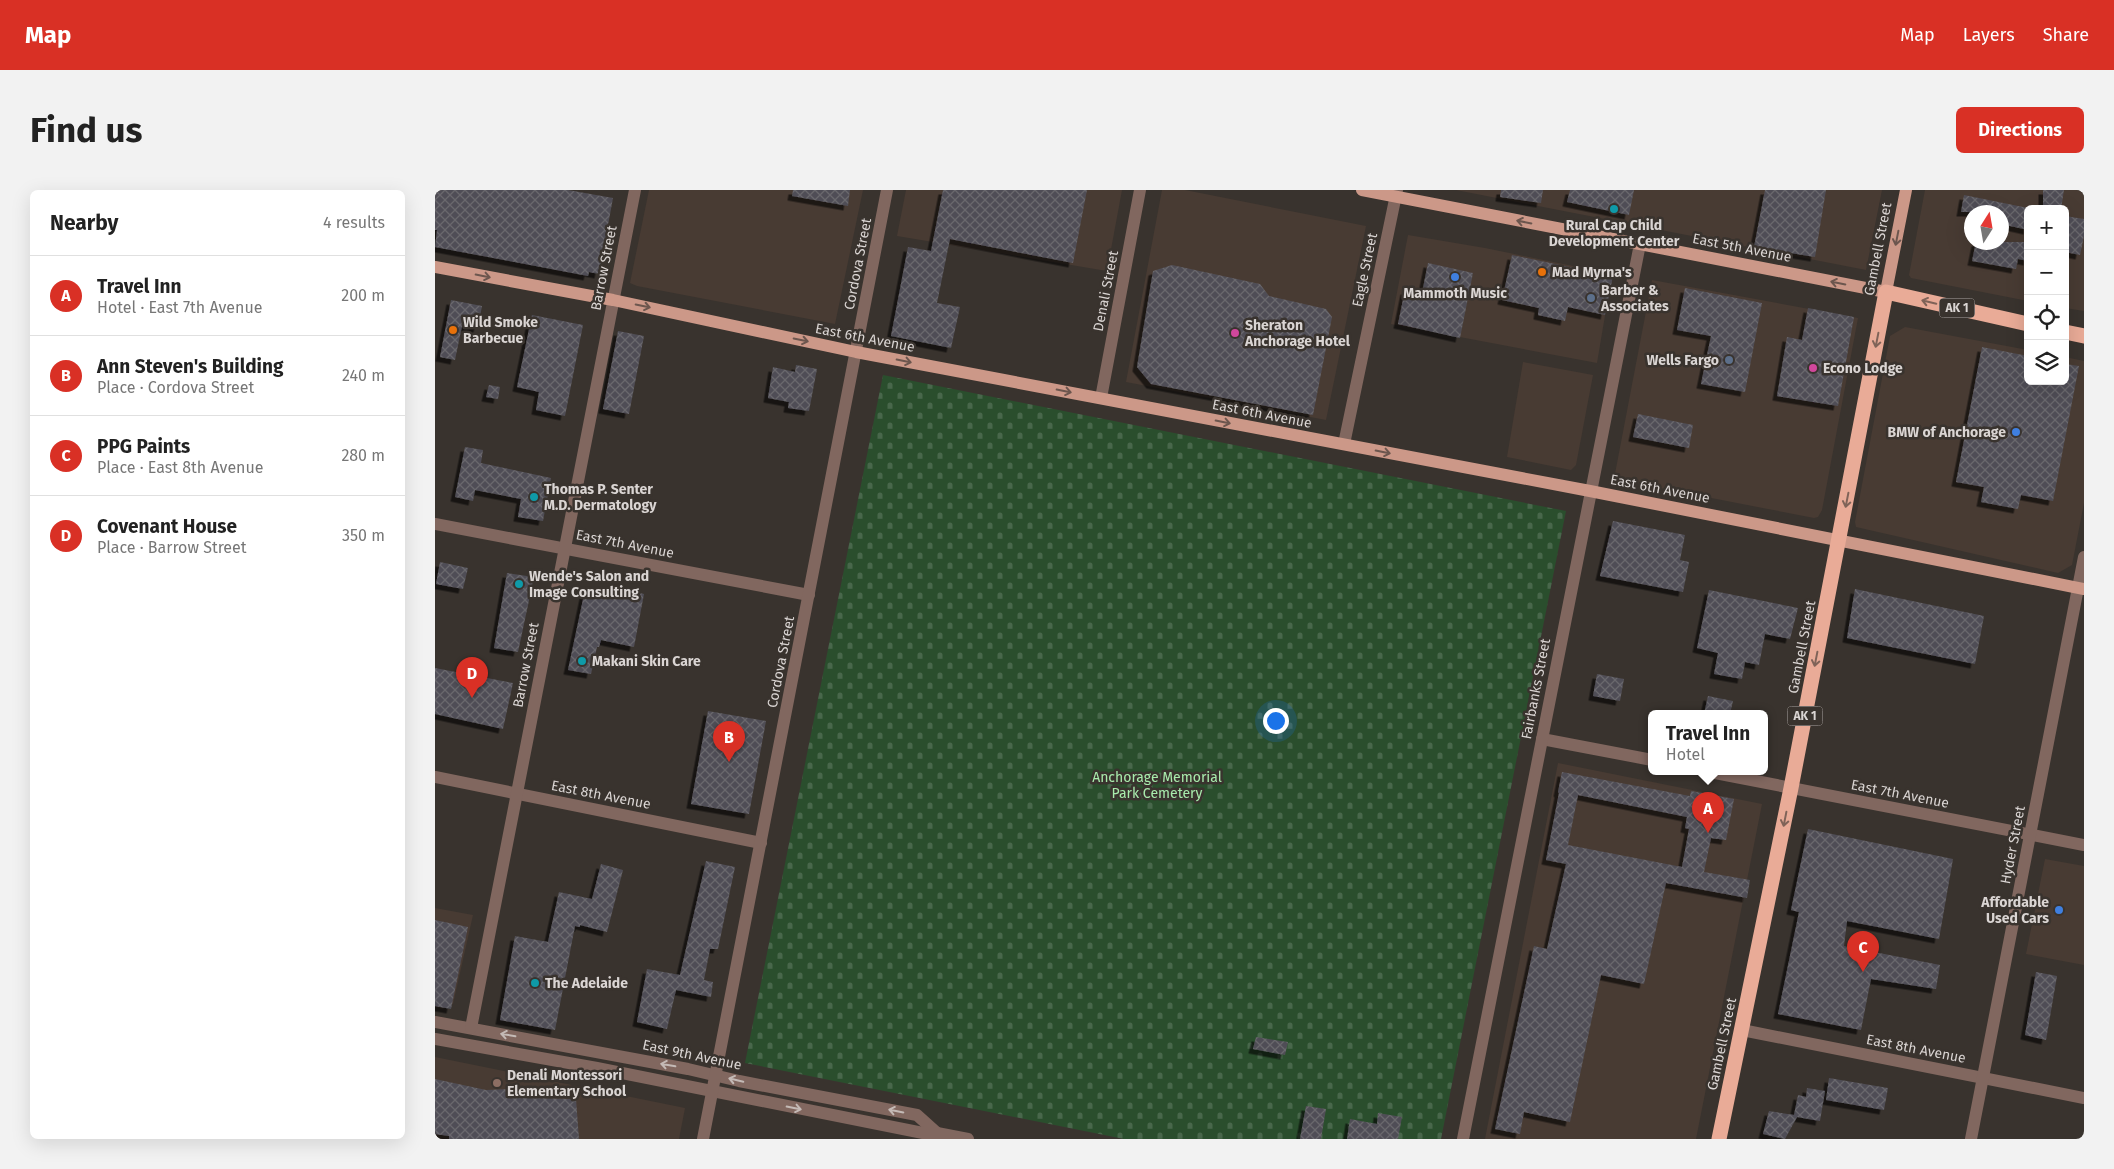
<!DOCTYPE html>
<meta charset="utf-8">
<style>
:root{--surface:#fff;--page:#f2f2f2;--text:#222;--muted:#767676;--line:#e0e0e0;--accent:#d93025}
body{margin:0;font-family:"Fira Sans",sans-serif;background:var(--page);color:var(--text)}
.controls{position:absolute;right:15px;top:15px;display:grid;overflow:hidden;border-radius:8px;box-shadow:0 5px 20px #0002}
.controls button{width:45px;height:45px;display:grid;place-items:center;padding:0;border:0;border-bottom:1px solid var(--line);background:var(--surface);color:var(--text);font:25px sans-serif}
.compass{position:absolute;left:1529px;top:15px;width:45px;height:45px;border-radius:50%;background:var(--surface);box-shadow:0 5px 20px #0002;rotate:11deg}
.you{position:absolute;left:840px;top:530px;width:18px;height:18px;margin:-12px;border:4px solid #fff;border-radius:50%;background:#1a73e8;box-shadow:0 0 0 8px #1a73e833}
.badge{display:grid;place-items:center;width:32px;height:32px;border-radius:50%;background:var(--accent);color:#fff;font-size:16px;font-weight:700}
.pin{position:absolute;translate:-50% -41px;filter:drop-shadow(0 1px 2px #0008)}
.pin::after{content:'';position:absolute;top:26px;width:18px;height:15px;background:inherit;clip-path:polygon(0 0,100% 0,50% 100%)}
.popup{position:absolute;left:1213px;top:520px;width:120px;height:65px;box-sizing:border-box;display:grid;place-content:center;border-radius:8px;background:var(--surface);filter:drop-shadow(0 1px 4px #0005);font-size:16px;white-space:nowrap;color:var(--muted)}
.popup b{font-size:19px;color:var(--text)}
.popup::after{content:'';position:absolute;left:50%;top:100%;margin-left:-10px;border:10px solid transparent;border-top-color:var(--surface)}
.list{margin:0;padding:0;list-style:none}
h2{display:flex;justify-content:space-between;align-items:center;height:65px;margin:0;padding:0 20px;font-size:21px}
h2 small{font-size:16px;font-weight:400;color:var(--muted)}
.list li{display:grid;grid-template-columns:32px 1fr auto;gap:15px;align-items:center;box-sizing:border-box;height:80px;padding:0 20px;border-top:1px solid var(--line)}
.list b{display:block;font-size:19px;white-space:nowrap}
.list p{margin:0;font-size:16px;white-space:nowrap;color:var(--muted)}
.list em{font-size:16px;font-style:normal;color:var(--muted)}
.icon{flex:none;width:28px;height:28px;fill:none;stroke:currentColor;stroke-width:2;stroke-linecap:round;stroke-linejoin:round}
.map{position:relative;flex:none;width:1649px;height:949px;overflow:hidden;border-radius:8px}
header{display:flex;align-items:center;gap:30px;box-sizing:border-box;height:70px;padding:0 25px;background:var(--accent);color:#fff}
header strong{font-size:24px}
nav{display:flex;gap:28px;margin-inline-start:auto;font-size:18px}
.intro{display:flex;align-items:center;justify-content:space-between;box-sizing:border-box;height:120px;padding:0 30px}
h1{margin:0;font-size:35px}
.button{padding:12px 22px;border-radius:8px;background:var(--accent);color:#fff;font-size:18px;font-weight:700}
main{display:flex;gap:30px;padding:0 30px}
aside{flex:1;background:var(--surface);border-radius:8px;box-shadow:0 5px 20px #0002}
.map>svg:first-child{display:block}
.built{fill:#483b33;fill-rule:evenodd}
.cemetery{fill:url(#cemetery-stones)}
.building{fill:url(#building-cross-hatch);fill-rule:evenodd;filter:url(#shadow)}
.lines{fill:none;stroke-linecap:round;stroke-linejoin:round}
.minor{stroke:#81675f;stroke-width:12}
.major{stroke:#cc9888;stroke-width:12}
.highway{stroke:#e9ab97;stroke-width:15}
.oneway{stroke:#6c564e}
.oneway2{stroke:#7f6358}
.oneway3{stroke:#c4bab6}
.culture-dot{fill:#0f9aa8;stroke:#39332e;stroke-width:2}
.food-dot{fill:#e8710a;stroke:#39332e;stroke-width:2}
.shop-dot{fill:#3f7fe0;stroke:#39332e;stroke-width:2}
.service-dot{fill:#5c6f8a;stroke:#39332e;stroke-width:2}
.hotel-dot{fill:#d1479c;stroke:#39332e;stroke-width:2}
.education-dot{fill:#8d6e63;stroke:#39332e;stroke-width:2}
.labels{text-anchor:middle;dominant-baseline:central;stroke-width:5;stroke-linejoin:round;paint-order:stroke}
.shield{fill:#39332e;stroke:#aaa4a2;stroke-width:1}
.shield-label{font-size:12px;font-weight:bold;fill:#dad5d3}
.poi-label{font-size:14px;font-weight:bold;fill:#dad5d3;stroke:#39332e;text-anchor:start}
.street-label{font-size:14px;fill:#dad5d3;stroke:#39332e}
.park-label{font-size:14px;fill:#a8ebac;stroke:#39332e}
</style>
<header>
<strong>Map</strong>
<nav><a>Map</a><a>Layers</a><a>Share</a></nav>
</header>
<div class="intro"><h1>Find us</h1><a class="button">Directions</a></div>
<main>
<aside>
<h2>Nearby<small>4 results</small></h2>
<ul class="list">
<li><span class="badge">A</span><div><b>Travel Inn</b><p>Hotel · East 7th Avenue</p></div><em>200 m</em></li>
<li><span class="badge">B</span><div><b>Ann Steven's Building</b><p>Place · Cordova Street</p></div><em>240 m</em></li>
<li><span class="badge">C</span><div><b>PPG Paints</b><p>Place · East 8th Avenue</p></div><em>280 m</em></li>
<li><span class="badge">D</span><div><b>Covenant House</b><p>Place · Barrow Street</p></div><em>350 m</em></li>
</ul>
</aside>
<div class="map">
<svg width="1649" height="949" viewBox="0 0 1649 949">
<defs>
<pattern id="cemetery-stones" width="16" height="16" patternUnits="userSpaceOnUse" patternTransform="scale(1.25)"><rect width="16" height="16" fill="#2a4e2d"/><path d="M2 7V4a2 2 0 0 1 4 0v3zM10 15v-3a2 2 0 0 1 4 0v3z" fill="#48674b"/></pattern>
<pattern id="building-cross-hatch" width="8" height="8" patternUnits="userSpaceOnUse" patternTransform="scale(1.25)"><rect width="8" height="8" fill="#504e56"/><path d="M0 0l8 8M0 8l8-8" fill="none" stroke="#69676d"/></pattern>
<filter id="shadow"><feDropShadow dx="-4.5" dy="4.5" stdDeviation="0" flood-color="#0009"/></filter>
</defs>
<rect width="100%" height="100%" fill="#39332e"/>
<!-- built -->
<g class="built">
<polygon points="214,0 428,0 400,134 202,96 195,93"/>
<polygon points="471,0 687,0 672,81 462,46"/>
<polygon points="727,0 750,0 931,36 891,230 691,192"/>
<polygon points="1021,0 1447,0 1431,80"/>
<path d="M1490,0H1649V121L1630,118V19H1593V111L1476,88L1474,85ZM1536,22H1566V52H1536Z"/>
<polygon points="973,45 1050,58 1177,84 1162,173 956,134"/>
<polygon points="1217,90 1423,128 1387,320 1383,327 1379,328 1179,289"/>
<polygon points="1470,137 1593,160 1593,191 1630,191 1630,167 1649,171 1649,313 1637,375 1623,383 1421,337 1420,332 1455,146"/>
<polygon points="1088,172 1158,185 1141,275 1136,280 1072,267"/>
<polygon points="1123,573 1327,614 1261,949 1050,949"/>
<polygon points="1610,669 1649,676 1649,775 1591,764"/>
<polygon points="0,718 38,725 18,814 8,819 0,817"/>
<polygon points="0,867 250,918 244,949 0,949"/>
</g>
<!-- cemetery -->
<polygon class="cemetery" points="448,185 1131,321 1006,949 689,949 310,873"/>
<!-- building -->
<g class="building">
<polygon points="0,0 133,0 178,8 164,84 154,82 153,86 0,57 2,40 0,40"/>
<polygon points="358,0 415,0 413,16 357,6"/>
<polygon points="508,0 652,0 638,73 515,49 502,113 525,117 516,158 456,146 473,57 496,61"/>
<polygon points="1066,0 1108,0 1106,13 1065,7"/>
<polygon points="1135,0 1199,0 1194,25 1132,12"/>
<polygon points="1330,0 1391,0 1380,67 1319,57"/>
<polygon points="1608,0 1629,0 1626,19 1608,19"/>
<polygon points="1529,5 1593,18 1593,40 1566,34 1566,22 1526,22"/>
<polygon points="1630,26 1649,29 1649,46 1645,65 1630,62"/>
<polygon points="1541,52 1593,52 1593,71 1583,69 1581,79 1537,71"/>
<polygon points="1077,65 1178,86 1170,125 1133,117 1130,131 1103,125 1104,118 1067,110"/>
<polygon points="993,73 1038,83 1025,148 963,134 970,100 987,103"/>
<polygon points="737,75 825,94 834,106 891,119 897,127 878,225 716,194 702,177 718,81"/>
<polygon points="1250,98 1327,113 1310,202 1266,194 1276,146 1242,140"/>
<polygon points="16,110 47,116 43,138 27,136 20,170 5,167"/>
<polygon points="1373,118 1419,127 1403,216 1342,206 1352,147 1367,150"/>
<polygon points="97,125 148,135 130,226 101,220 104,202 82,197"/>
<polygon points="183,141 209,146 194,224 168,219"/>
<polygon points="1547,157 1593,166 1593,191 1630,191 1630,174 1644,176 1618,311 1586,305 1583,319 1546,312 1549,297 1521,292"/>
<polygon points="361,175 382,179 374,221 353,218 354,212 333,208 338,177 360,182"/>
<polygon points="54,195 65,197 63,209 51,207"/>
<polygon points="1203,224 1258,235 1254,258 1198,247"/>
<polygon points="30,257 48,260 46,273 116,288 108,331 83,327 86,309 40,300 38,311 20,307"/>
<polygon points="1178,331 1250,345 1245,370 1254,372 1248,402 1165,386"/>
<polygon points="5,372 33,378 28,399 1,394"/>
<polygon points="72,383 99,387 83,462 59,458"/>
<polygon points="182,398 209,404 199,457 166,450 164,457 162,457 156,484 133,480 150,400 180,406"/>
<polygon points="1420,399 1549,426 1540,474 1412,448"/>
<polygon points="1274,400 1363,418 1355,449 1330,444 1324,475 1310,472 1307,489 1279,484 1283,463 1262,458"/>
<polygon points="0,478 78,493 68,539 0,524"/>
<polygon points="1162,484 1189,489 1185,511 1158,506"/>
<polygon points="1273,506 1298,511 1295,524 1269,524"/>
<polygon points="273,521 331,531 314,624 256,614"/>
<path d="M1127,582L1255,606L1256,601L1299,609L1291,650L1276,648L1269,682L1315,690L1312,708L1231,693L1209,794L1166,785L1135,932L1089,922L1085,944L1060,939L1099,756L1112,759L1131,674L1111,670L1124,603L1123,602ZM1143,605L1252,627L1250,638L1254,639L1247,677L1133,655Z"/>
<polygon points="1373,639 1518,669 1504,749 1412,731 1409,756 1505,775 1501,799 1436,789 1426,840 1343,824 1364,722 1356,720"/>
<polygon points="271,671 300,677 283,759 275,759 269,790 278,792 276,807 241,800 232,839 202,832 212,779 245,785"/>
<polygon points="166,674 188,680 172,742 145,735 145,737 140,736 120,840 65,830 80,746 113,752 124,702 157,709"/>
<polygon points="0,730 33,737 16,819 0,816"/>
<polygon points="1601,782 1622,786 1611,850 1590,845"/>
<polygon points="821,847 853,852 850,865 818,859"/>
<polygon points="1394,888 1453,898 1449,920 1391,910"/>
<polygon points="0,889 51,900 95,898 96,908 141,909 144,949 14,949 14,946 0,944"/>
<polygon points="1372,898 1390,901 1385,931 1362,927 1350,949 1328,944 1334,921 1359,925 1363,905 1371,907"/>
<polygon points="871,916 891,919 886,949 865,949"/>
<polygon points="943,923 967,927 963,949 912,949 915,929 942,934"/>
</g>
<g class="lines">
<!-- minor -->
<g class="minor">
<polyline points="666,208 705,0"/>
<polyline points="909,254 962,0"/>
<polyline points="0,334 374,405"/>
<polyline points="1107,549 1217,570"/>
<polyline points="1275,582 1649,655"/>
<polyline points="0,587 326,653"/>
<polyline points="0,832 253,879 304,891 482,925 502,943"/>
<polyline points="36,838 200,0"/>
<polyline points="1307,840 1649,908"/>
<polyline points="0,849 162,878 488,943 502,943 533,949"/>
<polyline points="268,949 452,0"/>
<polyline points="1028,949 1205,54"/>
<polyline points="1536,949 1649,367"/>
</g>
<!-- major -->
<g class="major">
<polyline points="927,0 1451,102 1471,0"/>
<polyline points="0,77 178,110 421,162 1155,301 1649,399"/>
</g>
<!-- highway -->
<g class="highway">
<polyline points="1630,142 1649,146"/>
<polyline points="1284,949 1356,598 1451,102 1593,134"/>
</g>
</g>
<!-- one-way arrows -->
<defs><path id="oneway-shaft" d="M-6 0H5M1.5-3L5.5 0L1.5 3" fill="none" stroke-width="1.6" stroke-linecap="round" stroke-linejoin="round" transform="scale(1.25)"/></defs>
<g class="oneway">
<use href="#oneway-shaft" transform="translate(1089 32) rotate(-169)"/>
<use href="#oneway-shaft" transform="translate(1462 48) rotate(101)"/>
<use href="#oneway-shaft" transform="translate(48 86) rotate(11)"/>
<use href="#oneway-shaft" transform="translate(1403 93) rotate(-169)"/>
<use href="#oneway-shaft" transform="translate(208 116) rotate(12)"/>
<use href="#oneway-shaft" transform="translate(366 150) rotate(12)"/>
<use href="#oneway-shaft" transform="translate(469 171) rotate(11)"/>
<use href="#oneway-shaft" transform="translate(629 201) rotate(11)"/>
<use href="#oneway-shaft" transform="translate(788 232) rotate(11)"/>
<use href="#oneway-shaft" transform="translate(948 262) rotate(11)"/>
</g>
<g class="oneway2">
<use href="#oneway-shaft" transform="translate(1494 112) rotate(-167)"/>
<use href="#oneway-shaft" transform="translate(1442 150) rotate(101)"/>
<use href="#oneway-shaft" transform="translate(1412 310) rotate(101)"/>
<use href="#oneway-shaft" transform="translate(1381 469) rotate(101)"/>
<use href="#oneway-shaft" transform="translate(1350 629) rotate(101)"/>
</g>
<g class="oneway3">
<use href="#oneway-shaft" transform="translate(73 845) rotate(-170)"/>
<use href="#oneway-shaft" transform="translate(233 875) rotate(-170)"/>
<use href="#oneway-shaft" transform="translate(301 890) rotate(-167)"/>
<use href="#oneway-shaft" transform="translate(359 918) rotate(11)"/>
<use href="#oneway-shaft" transform="translate(461 921) rotate(-169)"/>
</g>
<!-- markers -->
<g class="culture-dot">
<circle cx="1179" cy="19" r="5"/>
<circle cx="99" cy="307" r="5"/>
<circle cx="84" cy="394" r="5"/>
<circle cx="147" cy="471" r="5"/>
<circle cx="100" cy="793" r="5"/>
</g>
<g class="food-dot">
<circle cx="1107" cy="82" r="5"/>
<circle cx="18" cy="140" r="5"/>
</g>
<g class="shop-dot">
<circle cx="1020" cy="87" r="5"/>
<circle cx="1581" cy="242" r="5"/>
<circle cx="1624" cy="720" r="5"/>
</g>
<g class="service-dot">
<circle cx="1156" cy="108" r="5"/>
<circle cx="1294" cy="170" r="5"/>
</g>
<g class="hotel-dot">
<circle cx="800" cy="143" r="5"/>
<circle cx="1378" cy="178" r="5"/>
</g>
<circle class="education-dot" cx="62" cy="893" r="5"/>
<g class="labels">
<!-- shield labels -->
<g class="shield">
<rect x="1504.5" y="108.5" width="35" height="19" rx="4"/>
<rect x="1352.5" y="516.5" width="35" height="19" rx="4"/>
</g>
<g class="shield-label">
<text x="1522" y="118">AK 1</text>
<text x="1370" y="526">AK 1</text>
</g>
<!-- poi labels -->
<g class="poi-label">
<text x="1179" y="35" text-anchor="middle">Rural Cap Child<tspan x="1179" dy="16">Development Center</tspan></text>
<text x="1117" y="82">Mad Myrna's</text>
<text x="1166" y="100">Barber &amp;<tspan x="1166" dy="16">Associates</tspan></text>
<text x="1020" y="103" text-anchor="middle">Mammoth Music</text>
<text x="28" y="132">Wild Smoke<tspan x="28" dy="16">Barbecue</tspan></text>
<text x="810" y="135">Sheraton<tspan x="810" dy="16">Anchorage Hotel</tspan></text>
<text x="1284" y="170" text-anchor="end">Wells Fargo</text>
<text x="1388" y="178">Econo Lodge</text>
<text x="1571" y="242" text-anchor="end">BMW of Anchorage</text>
<text x="109" y="299">Thomas P. Senter<tspan x="109" dy="16">M.D. Dermatology</tspan></text>
<text x="94" y="386">Wende's Salon and<tspan x="94" dy="16">Image Consulting</tspan></text>
<text x="157" y="471">Makani Skin Care</text>
<text x="1614" y="712" text-anchor="end">Affordable<tspan x="1614" dy="16">Used Cars</tspan></text>
<text x="110" y="793">The Adelaide</text>
<text x="72" y="885">Denali Montessori<tspan x="72" dy="16">Elementary School</tspan></text>
</g>
<!-- street labels -->
<g class="street-label">
<text transform="translate(1307 58) rotate(11)">East 5th Avenue</text>
<text transform="translate(1443 59) rotate(-79)">Gambell Street</text>
<text transform="translate(423 74) rotate(-79)">Cordova Street</text>
<text transform="translate(169 78) rotate(-79)">Barrow Street</text>
<text transform="translate(930 80) rotate(-78)">Eagle Street</text>
<text transform="translate(671 101) rotate(-79)">Denali Street</text>
<text transform="translate(430 148) rotate(11)">East 6th Avenue</text>
<text transform="translate(827 224) rotate(11)">East 6th Avenue</text>
<text transform="translate(1225 299) rotate(11)">East 6th Avenue</text>
<text transform="translate(190 354) rotate(11)">East 7th Avenue</text>
<text transform="translate(1367 457) rotate(-79)">Gambell Street</text>
<text transform="translate(346 472) rotate(-79)">Cordova Street</text>
<text transform="translate(91 475) rotate(-79)">Barrow Street</text>
<text transform="translate(1101 499) rotate(-79)">Fairbanks Street</text>
<text transform="translate(1465 604) rotate(11)">East 7th Avenue</text>
<text transform="translate(166 605) rotate(11)">East 8th Avenue</text>
<text transform="translate(1578 655) rotate(-79)">Hyder Street</text>
<text transform="translate(1287 854) rotate(-78)">Gambell Street</text>
<text transform="translate(1481 859) rotate(11)">East 8th Avenue</text>
<text transform="translate(257 865) rotate(12)">East 9th Avenue</text>
</g>
<!-- park labels -->
<g class="park-label">
<text x="722" y="587">Anchorage Memorial<tspan x="722" dy="16">Park Cemetery</tspan></text>
</g>
</g>
</svg>
<div class="controls">
<button>+</button>
<button>−</button>
<button><svg class="icon" aria-label="locate" viewBox="0 0 24 24"><circle cx="12" cy="12" r="6"/><path d="M12 2v4M12 18v4M2 12h4M18 12h4"/></svg></button>
<button><svg class="icon" aria-label="layers" viewBox="0 0 24 24"><path d="M12 4l9 5-9 5-9-5zM3 14l9 5 9-5"/></svg></button>
</div>
<svg class="compass" viewBox="-18 -18 36 36"><path d="M0-13l5 13h-10z" fill="#e53935"/><path d="M0 13l5-13h-10z" fill="#767676"/></svg>
<div class="you"></div>
<div class="pin badge" style="left:1273px;top:643px">A</div>
<div class="popup"><b>Travel Inn</b>Hotel</div>
<div class="pin badge" style="left:294px;top:572px">B</div>
<div class="pin badge" style="left:1428px;top:782px">C</div>
<div class="pin badge" style="left:37px;top:508px">D</div>
</div>
</main>
